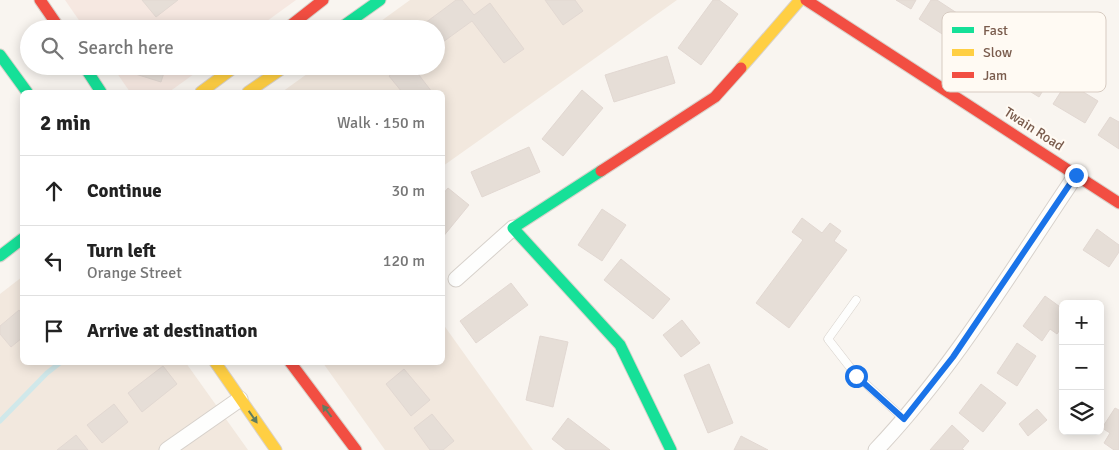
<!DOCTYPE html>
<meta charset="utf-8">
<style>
:root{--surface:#fff;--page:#f6f6f6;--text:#222;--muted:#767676;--line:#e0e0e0}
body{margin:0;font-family:Signika,sans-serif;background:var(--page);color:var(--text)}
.controls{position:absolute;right:15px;bottom:15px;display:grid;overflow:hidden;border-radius:8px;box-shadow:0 2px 12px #0003}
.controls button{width:45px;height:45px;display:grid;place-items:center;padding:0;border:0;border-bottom:1px solid var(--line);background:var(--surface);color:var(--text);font:25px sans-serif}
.stop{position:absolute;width:15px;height:15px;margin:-11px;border:4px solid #1a73e8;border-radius:50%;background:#fff}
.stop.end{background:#1a73e8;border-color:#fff;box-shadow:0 1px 5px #0008}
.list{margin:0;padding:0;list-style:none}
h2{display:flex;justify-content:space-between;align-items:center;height:65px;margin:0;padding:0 20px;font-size:21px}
h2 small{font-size:16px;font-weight:400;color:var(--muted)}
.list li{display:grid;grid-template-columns:32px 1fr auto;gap:15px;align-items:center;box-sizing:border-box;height:70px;padding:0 20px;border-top:1px solid var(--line)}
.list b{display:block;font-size:19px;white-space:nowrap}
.list p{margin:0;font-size:16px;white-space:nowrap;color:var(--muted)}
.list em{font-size:16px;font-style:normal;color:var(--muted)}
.icon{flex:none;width:28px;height:28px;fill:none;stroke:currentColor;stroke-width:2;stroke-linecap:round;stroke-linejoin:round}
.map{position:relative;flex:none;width:1119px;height:450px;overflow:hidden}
.search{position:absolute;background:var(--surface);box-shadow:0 2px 12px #0003;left:20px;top:20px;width:425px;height:55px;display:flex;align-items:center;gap:12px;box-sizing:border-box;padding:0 18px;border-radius:28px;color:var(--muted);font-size:19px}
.panel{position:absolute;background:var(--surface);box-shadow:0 2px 12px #0003;left:20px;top:90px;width:425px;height:275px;border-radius:8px}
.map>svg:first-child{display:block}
.residential{fill:#f2e8de}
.commercial{fill:#f6e8e1}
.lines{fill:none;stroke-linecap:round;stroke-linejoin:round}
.stream{stroke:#d0e8ea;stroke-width:5}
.building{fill:#e6ded7;stroke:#e2d8d2}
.lane-casing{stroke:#d7d1cb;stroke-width:9}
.street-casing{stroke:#d7d1cb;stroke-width:17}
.fast-casing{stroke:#d9d2cb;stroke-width:13}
.slow-casing{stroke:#d9d2cb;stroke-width:13}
.jam-casing{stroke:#d9d2cb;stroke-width:13}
.lane{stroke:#fefefd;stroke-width:8}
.street{stroke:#fefefd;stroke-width:15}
.fast{stroke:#16e098;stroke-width:11}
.slow{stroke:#ffcf43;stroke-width:11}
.jam{stroke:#f24e42;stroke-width:11}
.oneway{fill:#617d60}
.route{stroke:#1a73e8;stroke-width:6}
.labels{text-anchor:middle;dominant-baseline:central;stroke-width:4.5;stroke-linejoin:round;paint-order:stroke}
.street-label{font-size:14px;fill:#7a5c4d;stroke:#fffaf3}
.key{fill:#fffaf3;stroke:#d7cbc1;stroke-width:1}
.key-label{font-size:14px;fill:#7a5c4d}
</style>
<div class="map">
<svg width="1119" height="450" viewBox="0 0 1119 450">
<rect width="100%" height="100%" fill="#f9f5f0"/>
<!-- residential -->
<g class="residential">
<polygon points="410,0 677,0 443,166 442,92 282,92 318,66 436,66 436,29 370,29"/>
<polygon points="22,277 22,362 186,363 248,450 0,450 0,294"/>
<polygon points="443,324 533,450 385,450 323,363 442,362"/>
</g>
<!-- commercial -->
<g class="commercial">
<polygon points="65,0 296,0 256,29 85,29"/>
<polygon points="112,66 205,66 169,92 130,92"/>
</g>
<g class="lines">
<!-- stream -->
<polyline class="stream" points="0,421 47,373 61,362"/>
</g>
<!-- building -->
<g class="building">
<polygon points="142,0 178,0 156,17"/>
<polygon points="456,0 462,0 474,15 490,3 524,49 504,63 472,21 436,47 436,29 417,29"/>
<polygon points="545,0 575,0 583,11 563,25"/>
<polygon points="713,0 719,0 738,14 701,65 678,48"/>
<polygon points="896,0 916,0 911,9"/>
<polygon points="931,0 937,0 963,17 950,39 919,19"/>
<polygon points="667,56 675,83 614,102 605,75"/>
<polygon points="1019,58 1030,65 1034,58 1055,71 1039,97 1007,77"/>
<polygon points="131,66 166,66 161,82 129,72"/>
<polygon points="403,66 412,66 432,92 402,92 389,76"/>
<polygon points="1067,82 1098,101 1085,123 1053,104"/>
<polygon points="582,90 603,108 563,156 542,139"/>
<polygon points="1110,117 1119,122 1119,149 1098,135"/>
<polygon points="529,147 540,172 482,197 471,172"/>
<polygon points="448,188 469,205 442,238 442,195"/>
<polygon points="602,209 626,225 602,261 578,245"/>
<polygon points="802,218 822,233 830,223 841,231 834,241 847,250 789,328 756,303 803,240 792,232"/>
<polygon points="1097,229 1119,245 1119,252 1109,267 1083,250"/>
<polygon points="621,259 670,299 653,319 604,280"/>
<polygon points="511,283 528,305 476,343 460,321"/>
<polygon points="1045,296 1063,309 1063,325 1057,334 1050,329 1042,341 1023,326"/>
<polygon points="19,310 22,314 22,338 11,347 0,334 0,326"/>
<polygon points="682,320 700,343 681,357 663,335"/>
<polygon points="540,336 568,342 553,407 526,400"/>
<polygon points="1017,343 1036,356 1017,386 997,373"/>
<polygon points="709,364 733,423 708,433 684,375"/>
<polygon points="163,366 177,384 142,412 128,393"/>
<polygon points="404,369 430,400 411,416 386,384"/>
<polygon points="981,384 1006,403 983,432 959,413"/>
<polygon points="114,404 128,422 102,443 87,425"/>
<polygon points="1115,408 1119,410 1119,450 1114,450 1104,443 1110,433 1102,428"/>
<polygon points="1037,409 1047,420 1028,436 1019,424"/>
<polygon points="432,414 454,441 443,450 430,450 414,428"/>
<polygon points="568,418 610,450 566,450 552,439"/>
<polygon points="952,425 969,441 962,449 964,450 930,450"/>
<polygon points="76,435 88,450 57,450"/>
<polygon points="741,436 768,450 734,450"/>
</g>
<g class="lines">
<!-- lane casing -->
<g class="lane-casing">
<polyline id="lane" points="856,300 828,339 856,375 904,419"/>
</g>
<!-- street casing -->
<g class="street-casing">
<g id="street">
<polyline points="456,279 513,228"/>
<polyline points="167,450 240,399"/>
<path d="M876,450C954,368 1013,268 1076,175"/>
</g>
</g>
<!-- fast casing -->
<g class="fast-casing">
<g id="fast">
<polyline points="339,29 380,0"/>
<polyline points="0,55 27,92"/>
<polyline points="84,66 101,92"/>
<polyline points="601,171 513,228 620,345 671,450"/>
<polyline points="0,256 22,239"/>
</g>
</g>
<!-- slow casing -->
<g class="slow-casing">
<g id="slow">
<polyline points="741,68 800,0"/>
<polyline points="201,92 236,66"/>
<polyline points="248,92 286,66"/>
<polyline points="215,362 276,450"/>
</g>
</g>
<!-- jam casing -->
<g class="jam-casing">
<g id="jam">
<polyline points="40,0 60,29"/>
<polyline points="806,0 1119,203"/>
<polyline points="286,29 323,0"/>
<polyline points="601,171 715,97 741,68"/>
<polyline points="290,362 356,450"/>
</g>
</g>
<!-- lane -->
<use href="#lane" class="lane"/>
<!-- street -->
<use href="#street" class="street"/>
<!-- fast -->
<use href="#fast" class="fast"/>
<!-- slow -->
<use href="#slow" class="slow"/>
<!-- jam -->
<use href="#jam" class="jam"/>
</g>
<!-- one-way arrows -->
<defs><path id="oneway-solid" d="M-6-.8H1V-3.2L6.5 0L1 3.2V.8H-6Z" transform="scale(1.25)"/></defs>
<g class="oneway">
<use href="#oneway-solid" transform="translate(327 411) rotate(-127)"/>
<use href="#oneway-solid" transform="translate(253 417) rotate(55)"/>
</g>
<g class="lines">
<!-- route -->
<polyline class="route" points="856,376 904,419 953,357 1076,175"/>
</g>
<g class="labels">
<!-- street labels -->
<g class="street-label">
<text transform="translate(1034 129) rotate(33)">Twain Road</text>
</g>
</g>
<!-- legend -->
<rect x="942" y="12" width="164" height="80" rx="8" class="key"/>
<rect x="952" y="27" width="22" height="6" fill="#16e098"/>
<rect x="952" y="49" width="22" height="7" fill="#ffcf43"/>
<rect x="952" y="72" width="22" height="6" fill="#f24e42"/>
<g class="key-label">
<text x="983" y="35">Fast</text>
<text x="983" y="57">Slow</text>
<text x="983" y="80">Jam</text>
</g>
</svg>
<div class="controls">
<button>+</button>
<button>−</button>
<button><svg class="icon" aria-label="layers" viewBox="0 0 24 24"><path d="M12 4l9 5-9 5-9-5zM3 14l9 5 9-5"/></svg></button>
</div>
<div class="stop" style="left:856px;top:376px"></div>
<div class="stop end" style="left:1076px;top:175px"></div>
<div class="search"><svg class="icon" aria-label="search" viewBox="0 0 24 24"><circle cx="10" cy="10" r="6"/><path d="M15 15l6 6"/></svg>Search here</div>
<section class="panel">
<h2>2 min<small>Walk · 150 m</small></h2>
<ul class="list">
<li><svg class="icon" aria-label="ahead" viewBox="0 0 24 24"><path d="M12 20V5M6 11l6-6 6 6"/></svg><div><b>Continue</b></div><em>30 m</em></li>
<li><svg class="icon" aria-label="left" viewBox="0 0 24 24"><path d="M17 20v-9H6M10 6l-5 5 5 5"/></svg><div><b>Turn left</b><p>Orange Street</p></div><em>120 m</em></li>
<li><svg class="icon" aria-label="arrive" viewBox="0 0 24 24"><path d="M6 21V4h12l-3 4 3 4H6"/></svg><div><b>Arrive at destination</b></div></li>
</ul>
</section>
</div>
